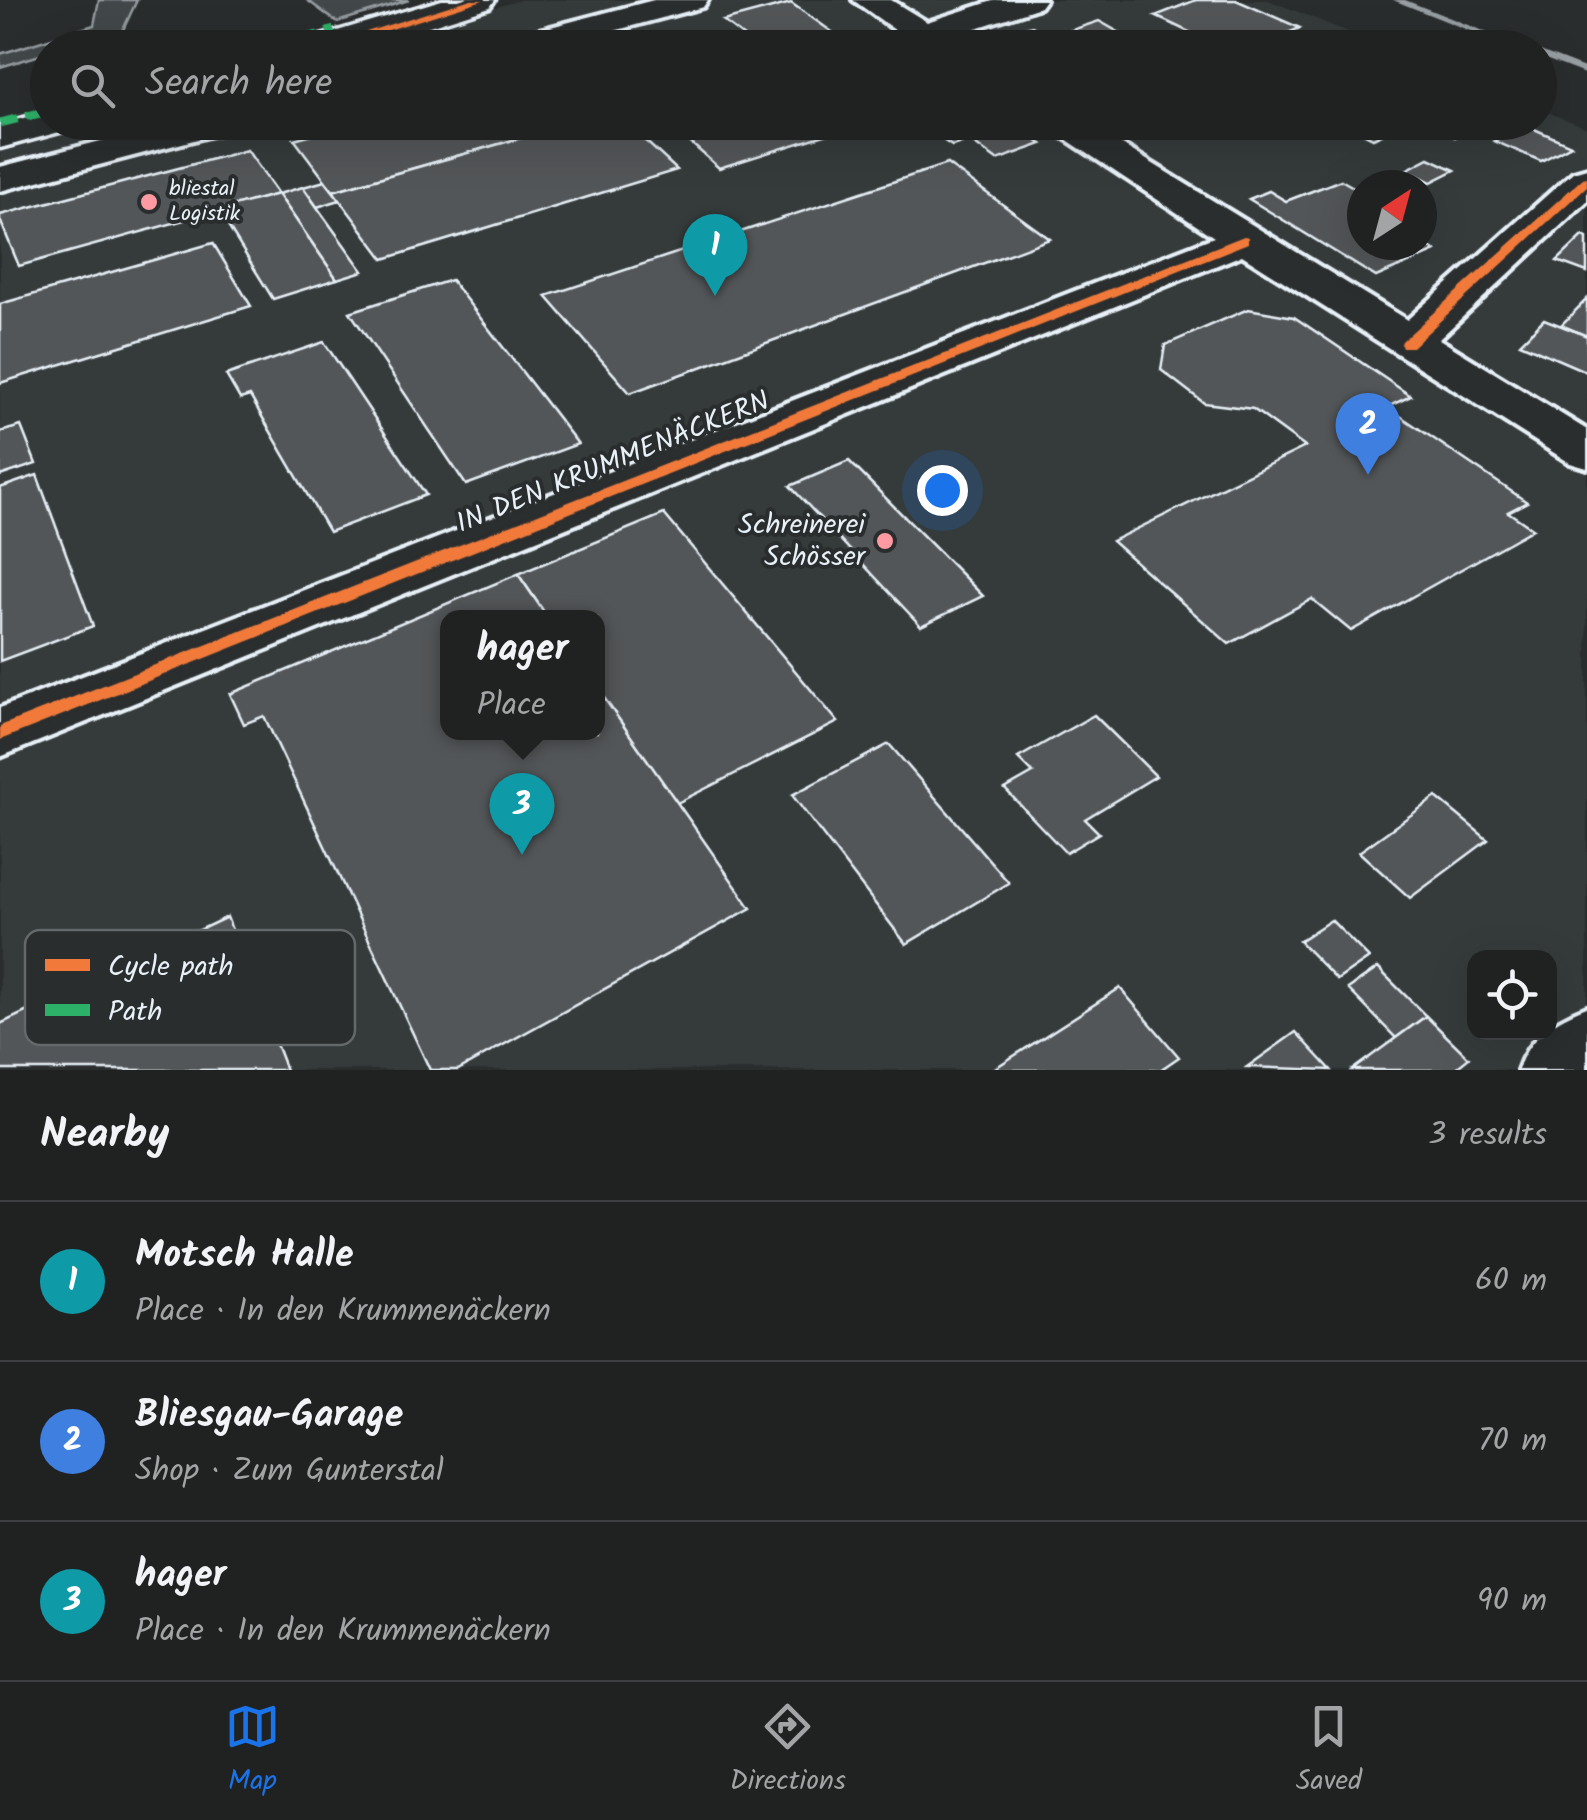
<!DOCTYPE html>
<meta charset="utf-8">
<style>
:root{--surface:#202222;--page:#2d2f2f;--text:#f1f3f6;--muted:#a2a4a5;--line:#3d3f40;--accent:#1a73e8}
body{margin:0;font-family:Kalam,sans-serif;background:var(--page);color:var(--text)}
.controls{position:absolute;right:30px;bottom:30px;display:grid;overflow:hidden;border-radius:20px;box-shadow:0 10px 40px #0002}
.controls button{width:90px;height:90px;display:grid;place-items:center;padding:0;border:0;border-bottom:2px solid var(--line);background:var(--surface);color:var(--text);font:50px sans-serif}
.compass{position:absolute;left:1347px;top:170px;width:90px;height:90px;border-radius:50%;background:var(--surface);box-shadow:0 10px 40px #0002;rotate:36deg}
.you{position:absolute;left:942px;top:490px;width:35px;height:35px;margin:-25px;border:8px solid #fff;border-radius:50%;background:#1a73e8;box-shadow:0 0 0 15px #1a73e833}
.badge{display:grid;place-items:center;width:65px;height:65px;border-radius:50%;background:var(--accent);color:#fff;font-size:32px;font-weight:700}
.pin{position:absolute;translate:-50% -82px;filter:drop-shadow(0 2px 5px #0008)}
.pin::after{content:'';position:absolute;top:52px;width:35px;height:30px;background:inherit;clip-path:polygon(0 0,100% 0,50% 100%)}
.popup{position:absolute;left:440px;top:610px;width:165px;height:130px;box-sizing:border-box;display:grid;place-content:center;border-radius:20px;background:var(--surface);filter:drop-shadow(0 2px 8px #0005);font-size:32px;white-space:nowrap;color:var(--muted)}
.popup b{font-size:38px;color:var(--text)}
.popup::after{content:'';position:absolute;left:50%;top:100%;margin-left:-20px;border:20px solid transparent;border-top-color:var(--surface)}
.list{margin:0;padding:0;list-style:none}
h2{display:flex;justify-content:space-between;align-items:center;height:130px;margin:0;padding:0 40px;font-size:42px}
h2 small{font-size:32px;font-weight:400;color:var(--muted)}
.list li{display:grid;grid-template-columns:65px 1fr auto;gap:30px;align-items:center;box-sizing:border-box;height:160px;padding:0 40px;border-top:2px solid var(--line)}
.list b{display:block;font-size:38px;white-space:nowrap}
.list p{margin:0;font-size:32px;white-space:nowrap;color:var(--muted)}
.list em{font-size:32px;font-style:normal;color:var(--muted)}
.icon{flex:none;width:55px;height:55px;fill:none;stroke:currentColor;stroke-width:2;stroke-linecap:round;stroke-linejoin:round}
.map{position:relative;flex:none;width:1587px;height:1070px;overflow:hidden}
.search{position:absolute;background:var(--surface);box-shadow:0 10px 40px #0002;left:30px;right:30px;top:30px;height:110px;display:flex;align-items:center;gap:25px;box-sizing:border-box;padding:0 35px;border-radius:55px;color:var(--muted);font-size:38px}
.sheet{height:610px;background:var(--surface)}
nav{display:flex;justify-content:space-around;align-items:center;box-sizing:border-box;height:140px;border-top:2px solid var(--line);background:var(--surface);font-size:28px;color:var(--muted)}
nav a{display:grid;justify-items:center;gap:5px}
nav .on{color:var(--accent)}
.map>svg:first-child{display:block}
.built{fill:#363a3b;fill-rule:evenodd}
.green{fill:#424648;stroke:#959ca0;stroke-width:2.5}
.lines{fill:none;stroke-linecap:round;stroke-linejoin:round}
.stream{fill:#989fa3;fill-rule:evenodd}
.building{fill:#535759;stroke:#e8f1f8;stroke-width:2.5}
.minor-casing{stroke:#e8f1f8;stroke-width:8}
.secondary-casing{stroke:#e8f1f8;stroke-width:7}
.minor{fill:#2a2d2e;fill-rule:evenodd}
.secondary{fill:#2a2d2e;fill-rule:evenodd}
.quiet{stroke:#2db169;stroke-width:9;stroke-dasharray:18 9;stroke-linecap:butt}
.cycleway-casing{stroke:#2a2d2e;stroke-width:6}
.cycleway{fill:#f17a3a;fill-rule:evenodd}
.poi-dot{fill:#ff9aa2;stroke:#2a2d2e;stroke-width:4}
.labels{text-anchor:middle;dominant-baseline:central;stroke-width:8;stroke-linejoin:round;paint-order:stroke}
.far-poi-label{font-size:22px;fill:#e8f1f8;stroke:#2a2d2e;text-anchor:start}
.street-label{font-size:28px;fill:#e8f1f8;stroke:#2a2d2e}
.poi-label{font-size:28px;fill:#e8f1f8;stroke:#2a2d2e;text-anchor:end}
.key{fill:#2a2d2e;stroke:#63686b;stroke-width:2.5}
.key-label{font-size:28px;fill:#e8f1f8}
</style>
<div class="map">
<svg width="1587" height="1070" viewBox="0 0 1587 1070">
<rect width="100%" height="100%" fill="#2a2d2e"/>
<filter id="ink" filterUnits="userSpaceOnUse"><feTurbulence type="fractalNoise" baseFrequency=".01" numOctaves="2"/><feDisplacementMap in="SourceGraphic" scale="20" xChannelSelector="R" yChannelSelector="G"/><feConvolveMatrix kernelMatrix="1 2 1 2 8 2 1 2 1" color-interpolation-filters="sRGB"/></filter>
<g filter="url(#ink)">
<!-- built -->
<g class="built">
<polygon points="520,0 1268,0 1386,47 359,48"/>
<path d="M1540,109L1587,128V1070H0V146L93,122H1540ZM1362,185H1422V245H1362ZM447,618H597V732H447ZM1474,958H1550V1032H1474Z"/>
</g>
<!-- green -->
<g class="green">
<polygon points="99,0 137,0 122,32 68,47 48,48 47,53 0,67 0,54 94,25"/>
<polygon points="307,0 409,0 337,22"/>
</g>
<g class="lines">
<!-- stream -->
<g class="stream">
<polygon points="1393,0 1405,0 1526,48 1513,48"/>
<polygon points="1540,51 1587,69 1587,75 1540,57"/>
</g>
</g>
<!-- building -->
<g class="building">
<polygon points="1196,0 1236,0 1300,28 1252,48 1223,48 1155,16"/>
<polygon points="791,3 855,48 758,48 723,21"/>
<polygon points="1099,21 1129,38 1099,48 1009,48 993,38 1032,26 1051,37"/>
<polygon points="639,37 652,48 600,48 617,43"/>
<polygon points="356,122 577,122 333,191 294,139"/>
<polygon points="577,122 625,122 677,170 384,259 333,191"/>
<polygon points="667,122 747,125 860,124 719,168"/>
<polygon points="970,122 987,134 952,146 934,134"/>
<polygon points="1341,122 1407,122 1373,138"/>
<polygon points="1424,122 1484,122 1455,137"/>
<polygon points="1525,125 1571,145 1541,161 1494,141"/>
<polygon points="1013,126 1042,144 997,160 969,140"/>
<polygon points="247,150 278,194 19,266 0,220 0,215"/>
<polygon points="1429,158 1455,170 1431,182 1406,170"/>
<polygon points="947,164 1050,239 630,393 546,296"/>
<polygon points="1341,180 1362,192 1362,245 1422,243 1436,251 1376,277 1249,199 1269,191 1286,201"/>
<polygon points="325,181 340,200 317,207 303,187"/>
<polygon points="303,187 317,207 363,271 337,279 278,194"/>
<polygon points="278,194 337,279 273,299 218,210"/>
<polygon points="1583,236 1587,238 1587,272 1557,261"/>
<polygon points="213,243 251,306 0,383 0,304"/>
<polygon points="451,280 578,444 466,485 350,312"/>
<polygon points="1587,299 1587,336 1561,325"/>
<polygon points="1248,309 1294,317 1411,396 1387,407 1527,502 1508,512 1533,529 1351,631 1312,599 1229,644 1112,541 1305,447 1253,409 1204,403 1161,370 1165,345"/>
<polygon points="1544,319 1587,336 1587,372 1520,343"/>
<polygon points="324,342 426,495 329,532 250,396 240,399 226,375"/>
<polygon points="21,426 36,464 0,476 0,432"/>
<polygon points="849,461 983,596 921,626 790,486"/>
<polygon points="37,475 93,626 0,661 0,488"/>
<polygon points="664,514 838,722 677,803 597,688 597,618 548,618 518,574"/>
<polygon points="518,574 548,618 447,618 447,732 597,732 597,688 751,908 458,1070 430,1070 264,716 244,724 230,694"/>
<polygon points="1094,715 1156,776 1085,819 1099,833 1066,853 1005,789 1033,773 1018,758"/>
<polygon points="889,744 1009,883 906,944 792,795"/>
<polygon points="1436,797 1488,840 1410,898 1359,852"/>
<polygon points="227,917 286,1070 0,1070 0,1024"/>
<polygon points="1331,920 1369,958 1337,980 1299,941"/>
<polygon points="1378,968 1426,1016 1396,1038 1348,989"/>
<polygon points="1120,988 1179,1057 1160,1070 992,1070"/>
<polygon points="1426,1016 1469,1058 1454,1070 1352,1070"/>
<polygon points="1296,1032 1331,1070 1247,1067"/>
</g>
<g class="lines">
<!-- minor casing -->
<g class="minor-casing">
<g id="minor">
<polygon points="654,0 708,0 703,7 550,48 492,48 497,41"/>
<polygon points="853,0 891,0 927,22 996,0 1045,0 1040,7 949,37 961,48 920,48"/>
<polygon points="174,122 237,122 232,130 0,191 0,167"/>
<polygon points="1040,122 1085,122 1407,320 1573,172 1587,168 1587,201 1439,339 1587,430 1587,468 1570,463 1242,255 0,757 0,708 1214,237"/>
<path d="M1587,1007V1070H1518C1529,1036 1554,1020 1587,1007Z"/>
</g>
</g>
<!-- secondary casing -->
<g class="secondary-casing">
<g id="secondary">
<polygon points="442,0 495,0 490,7 359,48 303,48 307,40"/>
<polygon points="48,112 48,122 72,122 67,130 0,148 0,124"/>
</g>
</g>
<!-- minor -->
<use href="#minor" class="minor"/>
<!-- secondary -->
<use href="#secondary" class="secondary"/>
<!-- quiet -->
<g class="quiet">
<polyline points="275,48 334,30"/>
<polyline points="0,123 48,111"/>
</g>
<!-- cycleway casing -->
<g class="cycleway-casing">
<g id="cycleway">
<polygon points="468,0 483,0 332,48 315,48"/>
<polygon points="1587,177 1587,186 1412,347 1402,347 1401,344 1402,341 1583,178"/>
<polygon points="1244,236 1248,237 1248,243 0,740 0,726"/>
</g>
</g>
<!-- cycleway -->
<use href="#cycleway" class="cycleway"/>
</g>
</g>
<!-- markers -->
<g class="poi-dot">
<circle cx="149" cy="202" r="10"/>
<circle cx="885" cy="541" r="10"/>
</g>
<g class="labels">
<!-- far-poi labels -->
<g class="far-poi-label">
<text x="169" y="189">bliestal<tspan x="169" dy="25">Logistik</tspan></text>
</g>
<!-- street labels -->
<g class="street-label">
<text transform="translate(613 463) rotate(-22)">IN DEN KRUMMENÄCKERN</text>
</g>
<!-- poi labels -->
<g class="poi-label">
<text x="865" y="525">Schreinerei<tspan x="865" dy="32">Schösser</tspan></text>
</g>
</g>
<!-- legend -->
<rect x="25" y="930" width="330" height="115" rx="15" class="key"/>
<rect x="45" y="959" width="45" height="12" fill="#f17a3a"/>
<rect x="45" y="1004" width="45" height="12" fill="#2db169"/>
<g class="key-label">
<text x="108" y="975">Cycle path</text>
<text x="108" y="1020">Path</text>
</g>
</svg>
<div class="controls">
<button><svg class="icon" aria-label="locate" viewBox="0 0 24 24"><circle cx="12" cy="12" r="6"/><path d="M12 2v4M12 18v4M2 12h4M18 12h4"/></svg></button>
</div>
<svg class="compass" viewBox="-18 -18 36 36"><path d="M0-13l5 13h-10z" fill="#e53935"/><path d="M0 13l5-13h-10z" fill="#a2a4a5"/></svg>
<div class="you"></div>
<div class="pin badge" style="left:715px;top:296px;background:#0f9aa8">1</div>
<div class="pin badge" style="left:1368px;top:475px;background:#3f7fe0">2</div>
<div class="pin badge" style="left:522px;top:855px;background:#0f9aa8">3</div>
<div class="popup"><b>hager</b>Place</div>
<div class="search"><svg class="icon" aria-label="search" viewBox="0 0 24 24"><circle cx="10" cy="10" r="6"/><path d="M15 15l6 6"/></svg>Search here</div>
</div>
<section class="sheet">
<h2>Nearby<small>3 results</small></h2>
<ul class="list">
<li><span class="badge" style="background:#0f9aa8">1</span><div><b>Motsch Halle</b><p>Place · In den Krummenäckern</p></div><em>60 m</em></li>
<li><span class="badge" style="background:#3f7fe0">2</span><div><b>Bliesgau-Garage</b><p>Shop · Zum Gunterstal</p></div><em>70 m</em></li>
<li><span class="badge" style="background:#0f9aa8">3</span><div><b>hager</b><p>Place · In den Krummenäckern</p></div><em>90 m</em></li>
</ul>
</section>
<nav>
<a class="on"><svg class="icon" aria-label="map" viewBox="0 0 24 24"><path d="M3 6l6-2 6 2 6-2v14l-6 2-6-2-6 2zM9 4v14M15 6v14"/></svg>Map</a>
<a><svg class="icon" aria-label="directions" viewBox="0 0 24 24"><path d="M12 3l9 9-9 9-9-9zM9 14v-3h6M13 9l2 2-2 2"/></svg>Directions</a>
<a><svg class="icon" aria-label="saved" viewBox="0 0 24 24"><path d="M7 4h10v16l-5-4-5 4z"/></svg>Saved</a>
</nav>
